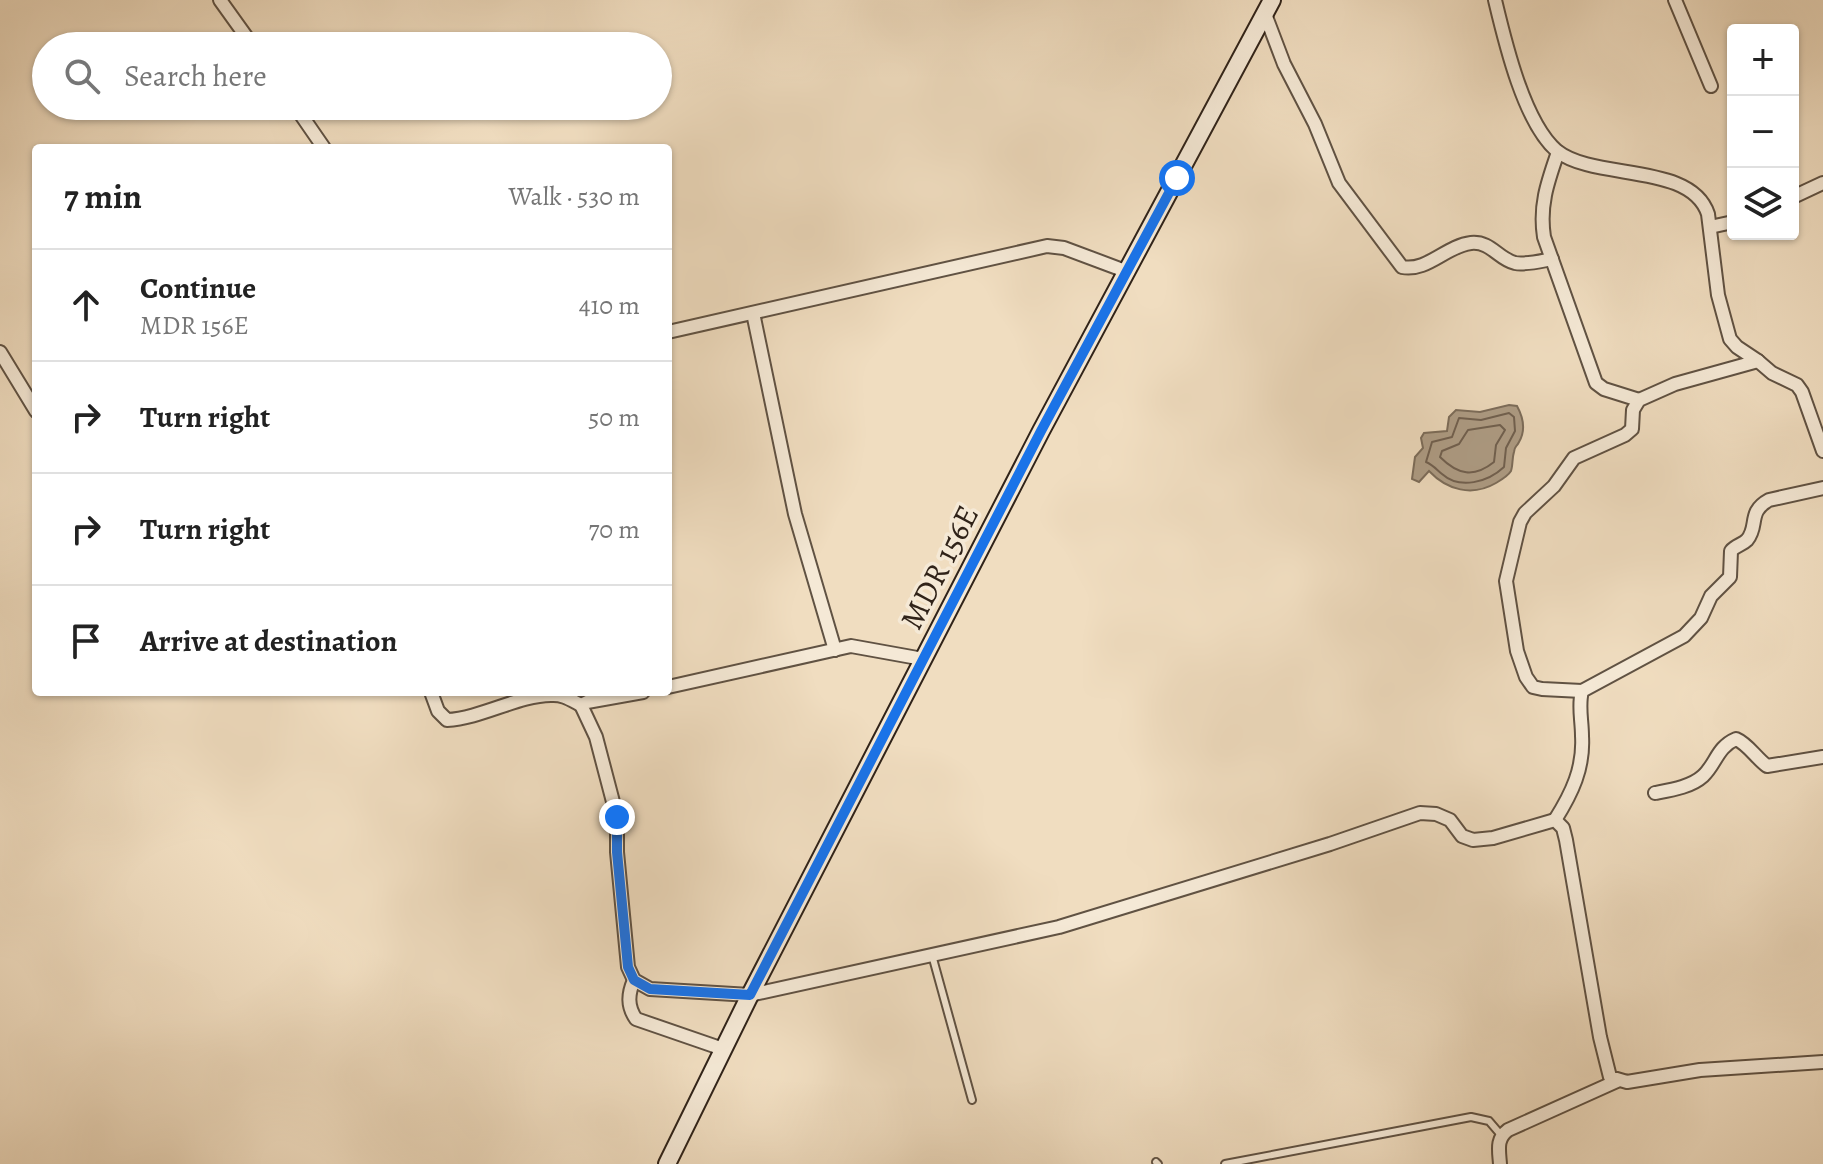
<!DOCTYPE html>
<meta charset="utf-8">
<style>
:root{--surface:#fff;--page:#f6f6f6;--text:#222;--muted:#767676;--line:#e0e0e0}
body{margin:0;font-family:Alegreya,serif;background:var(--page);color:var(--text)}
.controls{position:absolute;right:24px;top:24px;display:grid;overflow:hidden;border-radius:8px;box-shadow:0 2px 6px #0004}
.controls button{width:72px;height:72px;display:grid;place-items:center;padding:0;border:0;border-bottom:2px solid var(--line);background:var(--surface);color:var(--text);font:40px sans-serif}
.stop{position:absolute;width:24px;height:24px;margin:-18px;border:6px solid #1a73e8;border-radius:50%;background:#fff}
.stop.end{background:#1a73e8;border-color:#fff;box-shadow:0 2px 8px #0008}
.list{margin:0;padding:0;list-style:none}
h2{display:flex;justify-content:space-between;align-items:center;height:104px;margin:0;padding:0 32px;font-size:34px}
h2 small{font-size:26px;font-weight:400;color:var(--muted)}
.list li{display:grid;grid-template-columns:52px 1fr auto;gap:24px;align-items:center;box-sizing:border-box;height:112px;padding:0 32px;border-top:2px solid var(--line)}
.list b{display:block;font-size:30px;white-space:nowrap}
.list p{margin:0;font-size:26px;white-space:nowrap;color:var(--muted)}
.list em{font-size:26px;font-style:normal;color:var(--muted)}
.icon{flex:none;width:44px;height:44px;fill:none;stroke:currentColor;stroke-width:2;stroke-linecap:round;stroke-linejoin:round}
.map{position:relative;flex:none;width:1823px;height:1164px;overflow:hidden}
.search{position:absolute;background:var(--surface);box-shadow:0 2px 6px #0004;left:32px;top:32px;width:640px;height:88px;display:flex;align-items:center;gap:20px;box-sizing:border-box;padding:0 28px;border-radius:44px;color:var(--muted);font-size:30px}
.panel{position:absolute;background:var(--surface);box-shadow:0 2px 6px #0004;left:32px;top:144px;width:640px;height:552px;border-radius:8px}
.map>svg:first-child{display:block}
.water{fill:#af9e87;stroke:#7c6d5b;stroke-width:2}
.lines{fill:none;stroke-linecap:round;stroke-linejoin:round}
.shore{stroke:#706050;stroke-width:2}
.service-casing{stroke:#605243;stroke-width:10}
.minor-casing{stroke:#605243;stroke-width:16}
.secondary-casing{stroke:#302319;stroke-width:20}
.service{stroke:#f5e9d6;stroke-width:6}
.minor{stroke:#f5e9d6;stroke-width:12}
.secondary{stroke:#f5e9d6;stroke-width:16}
.route{stroke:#1a73e8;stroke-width:10}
.labels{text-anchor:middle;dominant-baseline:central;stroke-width:7;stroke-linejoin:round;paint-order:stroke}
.street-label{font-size:32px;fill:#302319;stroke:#f5e9d6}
</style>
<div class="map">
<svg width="1823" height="1164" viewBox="0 0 1823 1164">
<rect width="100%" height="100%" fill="#f0ddc0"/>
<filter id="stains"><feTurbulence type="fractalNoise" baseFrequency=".0025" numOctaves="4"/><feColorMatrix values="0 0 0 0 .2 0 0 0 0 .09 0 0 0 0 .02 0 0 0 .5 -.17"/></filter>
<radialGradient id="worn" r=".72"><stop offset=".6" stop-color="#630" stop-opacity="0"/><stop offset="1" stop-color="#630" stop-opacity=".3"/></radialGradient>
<!-- water -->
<path class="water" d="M1509,405L1517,406C1523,417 1526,430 1519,442C1516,448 1515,445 1514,452C1512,458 1513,465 1511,471C1508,476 1501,480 1496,483C1472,497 1447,490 1429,471L1419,482L1412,479L1415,457L1423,448L1421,438L1424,433L1447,431L1449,417L1456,410L1480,412Z"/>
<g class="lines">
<!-- shore -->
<g class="shore">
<path d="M1509,413L1514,417L1515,431L1506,448L1504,467C1488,482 1460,490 1442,474C1436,469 1433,465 1426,462L1432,442L1452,437L1459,418L1481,420Z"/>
<path d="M1500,425L1505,430L1496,445L1494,462C1474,478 1458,475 1440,457L1442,451L1459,444L1468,430Z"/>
</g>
<!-- service casing -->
<g class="service-casing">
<g id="service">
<polyline points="932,955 972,1100"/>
<polyline points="1156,1162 1158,1164"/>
<polyline points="1225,1164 1471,1117 1489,1121 1501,1135"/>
</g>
</g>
<!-- minor casing -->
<g class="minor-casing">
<g id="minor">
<polyline points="220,0 253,46"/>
<path d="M1495,0C1505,42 1524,123 1557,151C1595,181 1691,162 1708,214L1718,295L1730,339L1737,347L1758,361L1772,373L1797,385L1802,392L1823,451"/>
<polyline points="1675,0 1711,86"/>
<path d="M1265,14L1284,64L1315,124L1339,183L1402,267C1427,272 1446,246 1471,243C1491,241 1498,259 1515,263C1526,265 1541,261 1552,259"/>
<polyline points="295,106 324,148"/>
<path d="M1558,152C1548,181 1539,205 1544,237L1596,383L1604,389L1639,400"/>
<polyline points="1793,197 1823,183"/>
<polyline points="1710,227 1733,222"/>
<polyline points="753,313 795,514 835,650"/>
<polyline points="668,332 1047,246 1064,248 1128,272"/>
<polyline points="0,352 36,411"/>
<polyline points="668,687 851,646 923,659"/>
<polyline points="1582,691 1542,689 1533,687 1526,677 1517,651 1506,581 1520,522 1525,513 1554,486 1574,458 1625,435 1632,429 1633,410 1639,400 1675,384 1758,361"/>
<path d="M431,692L438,711L447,720C482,718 519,695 551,695C563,694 571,700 581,705"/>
<polyline points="643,692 587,702 581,705 596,737 617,817 617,852 628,967 634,980 650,989 750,995 1059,927 1330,844 1420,813 1436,814 1450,820 1462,836 1473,840 1493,838 1555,820 1563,828 1566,840 1600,1037 1610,1077 1627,1082 1700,1070 1823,1062"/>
<path d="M1655,793C1671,790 1691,787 1703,776C1716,764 1717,747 1736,739C1748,744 1756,758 1767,766L1823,757"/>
<path d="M1555,820C1572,793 1584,768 1582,736C1582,720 1578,706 1582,691L1684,636L1701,618L1711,596L1730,577L1731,551C1736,545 1742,545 1747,540C1759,526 1747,512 1769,500L1823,488"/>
<path d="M634,980C628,994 627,1006 636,1019L723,1049"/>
<path d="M1500,1164C1499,1150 1496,1139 1508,1130L1617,1081"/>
</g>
</g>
<!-- secondary casing -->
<g class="secondary-casing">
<polyline id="secondary" points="667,1164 750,995 1041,431 1272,0"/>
</g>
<!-- service -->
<use href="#service" class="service"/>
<!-- minor -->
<use href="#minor" class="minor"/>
<!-- secondary -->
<use href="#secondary" class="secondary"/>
</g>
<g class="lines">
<!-- route -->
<polyline class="route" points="617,817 617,852 628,967 634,980 650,989 750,995 1041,431 1177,178"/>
</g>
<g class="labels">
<!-- street labels -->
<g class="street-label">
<text transform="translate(939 567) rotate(-63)">MDR 156E</text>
</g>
</g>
<rect width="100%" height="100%" filter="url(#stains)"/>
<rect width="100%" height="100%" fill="url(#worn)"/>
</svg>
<div class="controls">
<button>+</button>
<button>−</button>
<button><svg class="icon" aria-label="layers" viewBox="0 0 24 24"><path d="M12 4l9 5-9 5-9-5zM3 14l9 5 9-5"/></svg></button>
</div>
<div class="stop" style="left:1177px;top:178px"></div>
<div class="stop end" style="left:617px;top:817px"></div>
<div class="search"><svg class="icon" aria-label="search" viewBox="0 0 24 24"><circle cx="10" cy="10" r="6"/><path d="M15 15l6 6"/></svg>Search here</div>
<section class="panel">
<h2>7 min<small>Walk · 530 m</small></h2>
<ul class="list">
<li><svg class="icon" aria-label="ahead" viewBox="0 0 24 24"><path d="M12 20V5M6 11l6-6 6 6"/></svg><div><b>Continue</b><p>MDR 156E</p></div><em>410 m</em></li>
<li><svg class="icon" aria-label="right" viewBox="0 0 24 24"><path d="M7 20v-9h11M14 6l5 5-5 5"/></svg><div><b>Turn right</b></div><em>50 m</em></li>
<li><svg class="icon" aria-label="right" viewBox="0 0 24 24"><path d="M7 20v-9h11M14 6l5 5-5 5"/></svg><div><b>Turn right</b></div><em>70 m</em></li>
<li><svg class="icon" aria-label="arrive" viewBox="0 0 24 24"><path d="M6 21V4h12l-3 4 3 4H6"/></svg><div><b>Arrive at destination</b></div></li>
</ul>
</section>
</div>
